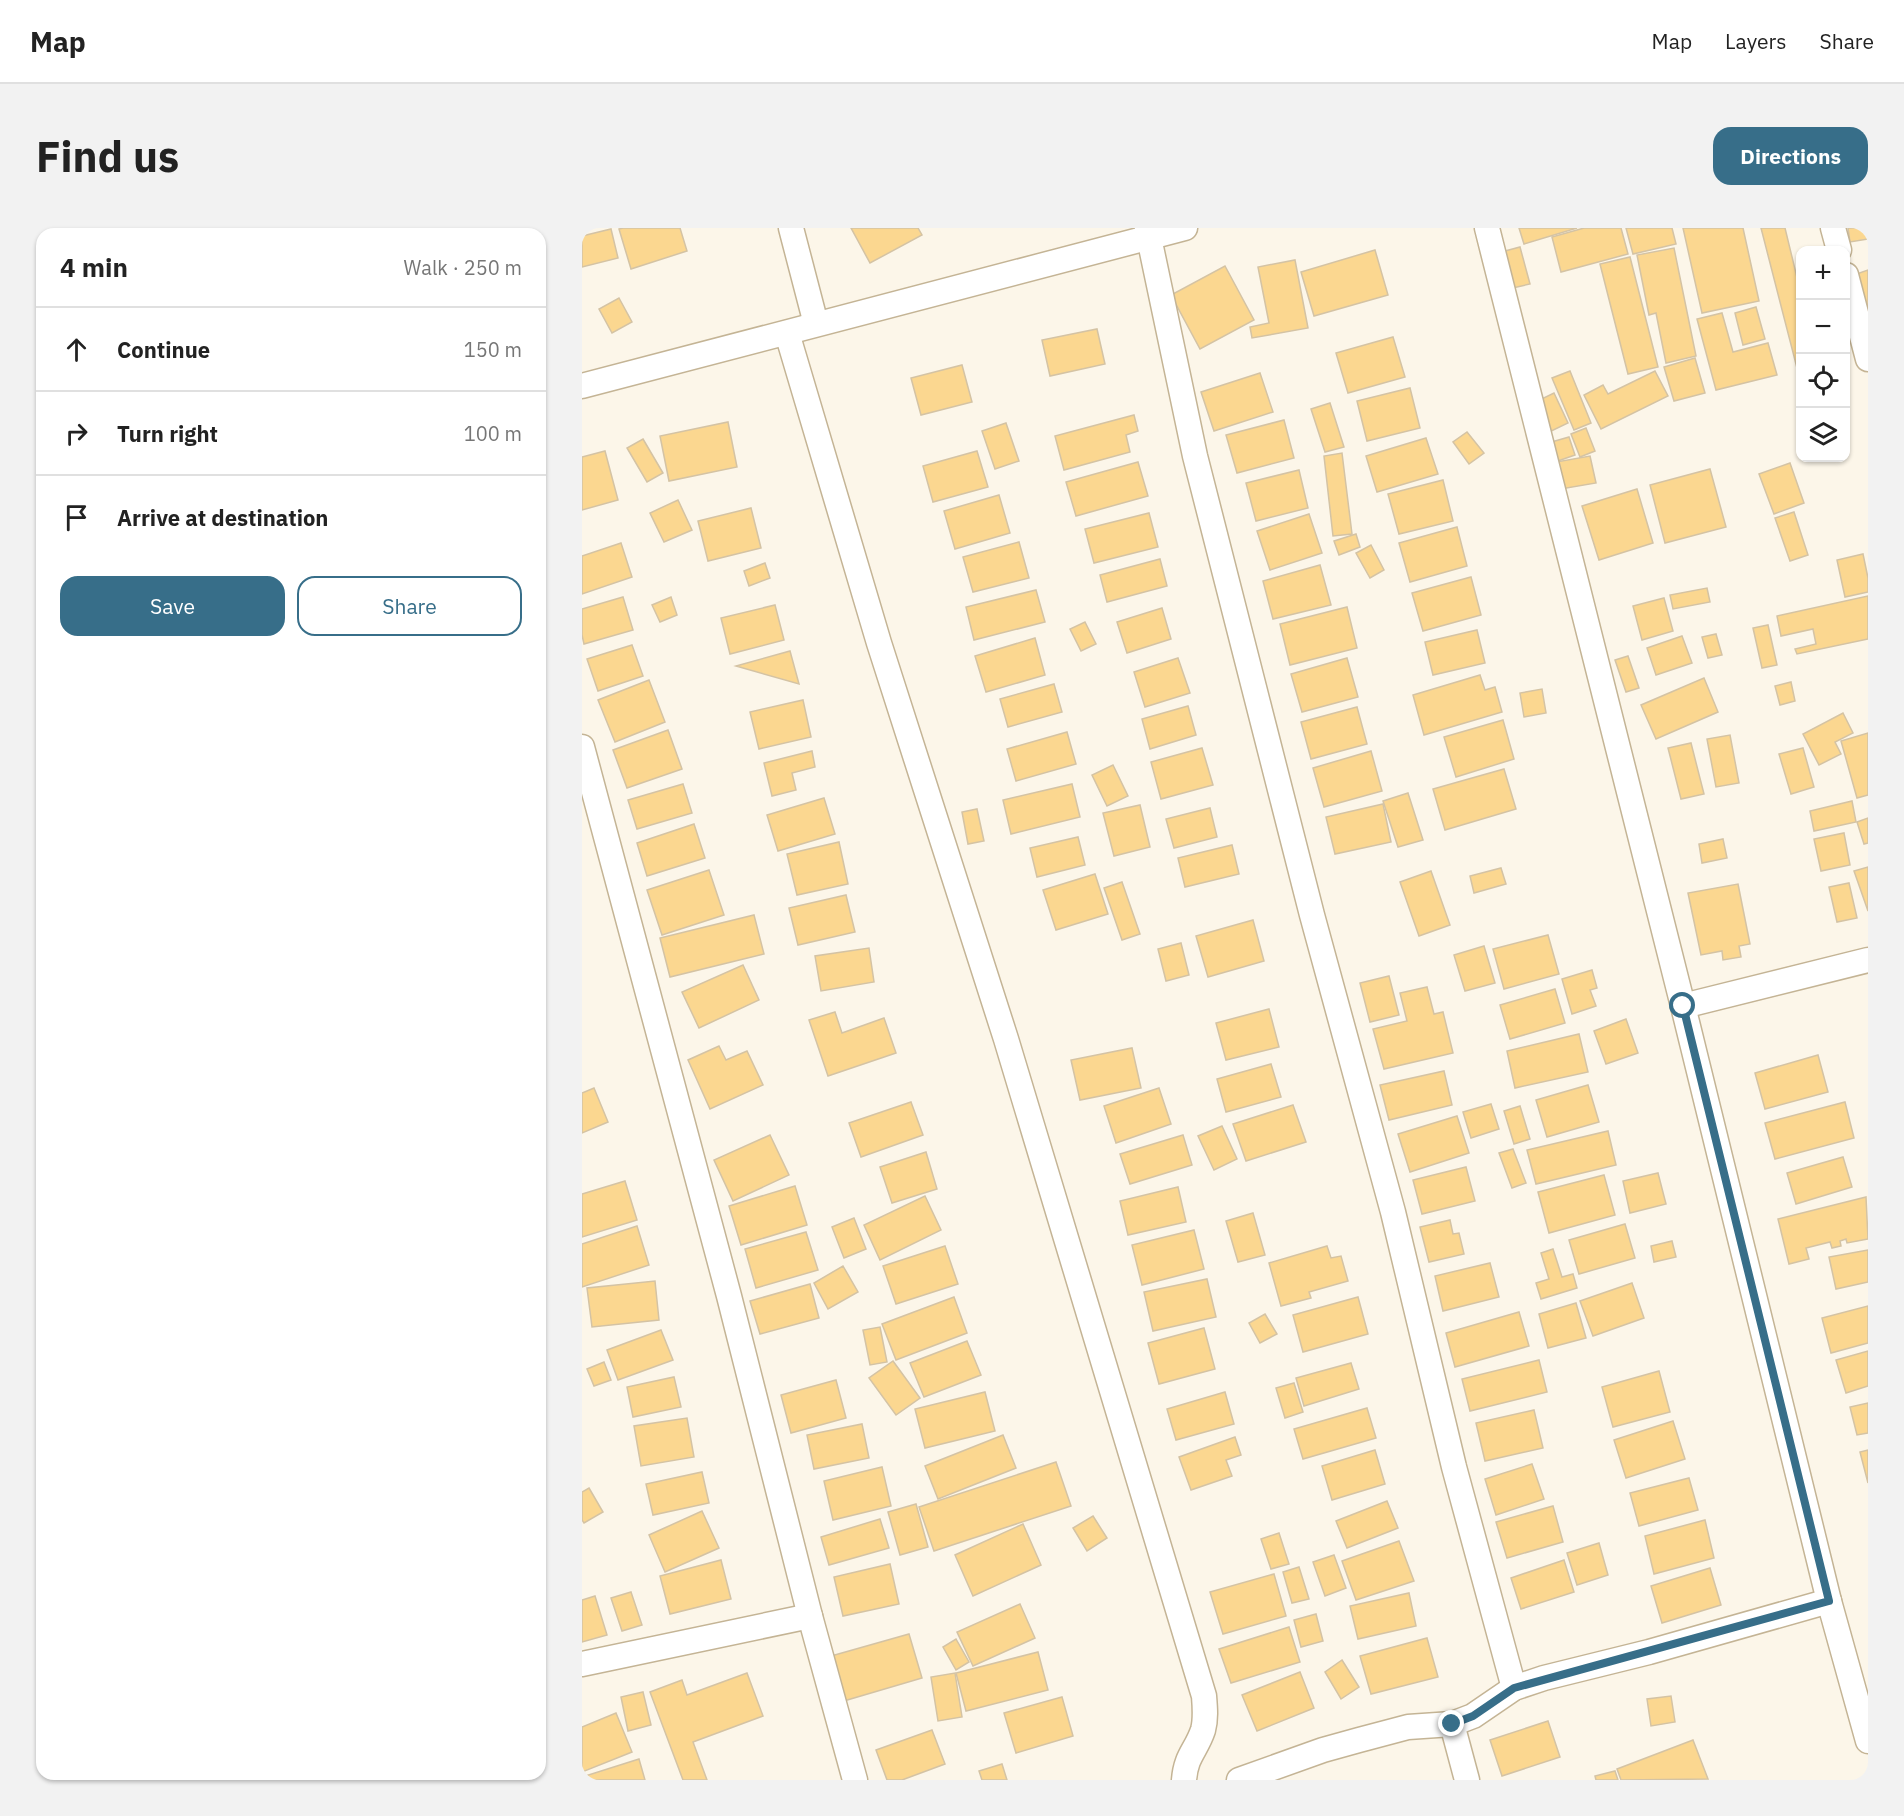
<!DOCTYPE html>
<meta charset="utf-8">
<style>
:root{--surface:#fff;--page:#f2f2f2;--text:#222;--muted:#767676;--line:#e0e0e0;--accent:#376e89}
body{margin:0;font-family:"IBM Plex Sans",sans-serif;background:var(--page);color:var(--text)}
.controls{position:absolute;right:18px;top:18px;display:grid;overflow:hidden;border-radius:12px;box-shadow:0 2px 4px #0004}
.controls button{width:54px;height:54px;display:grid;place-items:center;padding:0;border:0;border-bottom:2px solid var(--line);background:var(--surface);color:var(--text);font:30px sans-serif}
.stop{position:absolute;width:18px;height:18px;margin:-14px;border:4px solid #376e89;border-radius:50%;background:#fff}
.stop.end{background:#376e89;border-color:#fff;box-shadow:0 2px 6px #0008}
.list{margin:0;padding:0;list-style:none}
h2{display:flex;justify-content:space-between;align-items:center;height:78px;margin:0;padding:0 24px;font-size:26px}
h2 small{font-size:20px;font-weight:400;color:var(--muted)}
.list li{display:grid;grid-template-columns:39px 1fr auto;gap:18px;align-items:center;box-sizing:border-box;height:84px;padding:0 24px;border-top:2px solid var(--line)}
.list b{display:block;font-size:22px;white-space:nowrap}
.list em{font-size:20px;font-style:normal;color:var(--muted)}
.actions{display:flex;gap:12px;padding:18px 24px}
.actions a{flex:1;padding:14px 0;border:2px solid var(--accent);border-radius:18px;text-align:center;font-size:21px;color:var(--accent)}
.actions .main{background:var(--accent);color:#fff}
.icon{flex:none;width:33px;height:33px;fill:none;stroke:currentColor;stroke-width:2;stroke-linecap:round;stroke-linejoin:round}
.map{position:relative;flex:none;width:1286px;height:1552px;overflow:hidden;border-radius:18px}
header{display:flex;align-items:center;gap:36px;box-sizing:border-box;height:84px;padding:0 30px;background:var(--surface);border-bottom:2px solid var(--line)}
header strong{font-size:28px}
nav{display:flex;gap:33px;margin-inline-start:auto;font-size:21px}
.intro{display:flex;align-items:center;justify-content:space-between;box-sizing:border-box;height:144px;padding:0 36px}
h1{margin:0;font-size:42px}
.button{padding:15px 27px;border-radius:18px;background:var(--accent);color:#fff;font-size:21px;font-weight:700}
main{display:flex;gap:36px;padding:0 36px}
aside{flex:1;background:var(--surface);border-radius:18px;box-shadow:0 2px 4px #0004}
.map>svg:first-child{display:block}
.building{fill:#fbd790;stroke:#d4c3a4;stroke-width:1.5}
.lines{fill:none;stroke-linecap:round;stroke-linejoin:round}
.minor-casing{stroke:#c4b495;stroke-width:27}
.minor{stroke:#fff;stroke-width:24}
.route{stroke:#376e89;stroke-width:8}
</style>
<header>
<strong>Map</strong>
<nav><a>Map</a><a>Layers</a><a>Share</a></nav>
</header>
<div class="intro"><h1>Find us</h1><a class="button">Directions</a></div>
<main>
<aside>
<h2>4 min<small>Walk · 250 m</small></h2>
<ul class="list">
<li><svg class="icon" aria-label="ahead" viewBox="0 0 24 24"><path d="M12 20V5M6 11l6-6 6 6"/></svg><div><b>Continue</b></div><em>150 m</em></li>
<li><svg class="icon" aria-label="right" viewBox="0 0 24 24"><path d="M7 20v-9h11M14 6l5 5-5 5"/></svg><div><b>Turn right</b></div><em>100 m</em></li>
<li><svg class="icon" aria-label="arrive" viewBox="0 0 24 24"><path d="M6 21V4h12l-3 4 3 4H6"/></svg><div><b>Arrive at destination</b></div></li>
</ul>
<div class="actions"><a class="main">Save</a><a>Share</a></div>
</aside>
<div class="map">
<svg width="1286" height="1552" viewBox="0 0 1286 1552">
<rect width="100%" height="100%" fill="#fcf6e9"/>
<!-- building -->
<g class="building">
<polygon points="41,0 98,0 105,23 49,41 37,1"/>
<polygon points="269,0 336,0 340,7 288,35"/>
<polygon points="937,0 995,0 942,16"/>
<polygon points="1002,0 1039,0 1046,26 979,44 970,9"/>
<polygon points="1044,0 1090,0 1094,16 1051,26"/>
<polygon points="1101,0 1161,0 1177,73 1120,85"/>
<polygon points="1179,0 1203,0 1218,62 1218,143 1216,144"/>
<polygon points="1266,0 1284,0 1286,11 1268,14"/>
<polygon points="29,1 36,30 0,39 0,8"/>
<polygon points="938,19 948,56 917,63 908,27"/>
<polygon points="1092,20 1114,128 1084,135 1074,85 1067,87 1055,27"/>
<polygon points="793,22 806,67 732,88 719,44"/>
<polygon points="1048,29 1076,139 1046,146 1018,36"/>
<polygon points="713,32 726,100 670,110 668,99 687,95 676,39"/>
<polygon points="643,38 672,92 618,121 589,67"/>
<polygon points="1286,42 1286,81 1281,83 1269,48"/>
<polygon points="37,70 50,94 30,105 17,81"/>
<polygon points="1174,79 1183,111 1161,117 1153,85"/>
<polygon points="1140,85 1151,124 1186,115 1195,147 1134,162 1115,91"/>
<polygon points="515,101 523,136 468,148 460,112"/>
<polygon points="811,109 823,149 766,165 754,125"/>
<polygon points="1113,130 1123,165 1092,173 1082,139"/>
<polygon points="380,137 390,174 339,187 329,150"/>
<polygon points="988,143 1009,195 992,202 970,150"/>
<polygon points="1073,143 1086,168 1019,201 1002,167 1021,157 1026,166"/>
<polygon points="678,145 691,184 632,203 619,164"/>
<polygon points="828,160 838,200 785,213 775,173"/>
<polygon points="972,165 986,195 959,208 945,178"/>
<polygon points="748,175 762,219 743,224 729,181"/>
<polygon points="552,187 556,203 544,207 548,224 482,242 473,208"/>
<polygon points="702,192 712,230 655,245 644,207"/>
<polygon points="146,194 155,239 87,253 78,208"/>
<polygon points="424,195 437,233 413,241 400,203"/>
<polygon points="1004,200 1013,223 998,229 989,206"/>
<polygon points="885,204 902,225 887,236 871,214"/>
<polygon points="987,209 993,227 973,234 966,215"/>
<polygon points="844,210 856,246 795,264 784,228"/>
<polygon points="61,211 81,245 65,254 45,220"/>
<polygon points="23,223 36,272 0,282 0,229"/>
<polygon points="395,223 406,259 351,274 341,238"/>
<polygon points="760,225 770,306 751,308 742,228"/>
<polygon points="1008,228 1014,255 979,261 974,234"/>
<polygon points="556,234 566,268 494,288 484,254"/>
<polygon points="1208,235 1222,275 1192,286 1177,246"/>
<polygon points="1128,241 1144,299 1083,315 1068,257"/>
<polygon points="717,242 726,280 674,293 664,255"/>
<polygon points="861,252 871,293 817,306 806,266"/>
<polygon points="1055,261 1071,315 1017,332 1000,278"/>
<polygon points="417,267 428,305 373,321 362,283"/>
<polygon points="96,272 110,302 82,314 68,285"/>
<polygon points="169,280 179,320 126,333 116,293"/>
<polygon points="1212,284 1226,327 1208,333 1193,290"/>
<polygon points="567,285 576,319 512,335 503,301"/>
<polygon points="727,286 740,325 688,342 675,303"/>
<polygon points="875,299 885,338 828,354 817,315"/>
<polygon points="774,306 778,319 757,327 752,313"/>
<polygon points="437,314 447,350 391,364 381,329"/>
<polygon points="39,315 50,349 0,366 0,328"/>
<polygon points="789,317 802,342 788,350 774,325"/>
<polygon points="1281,326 1286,350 1286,364 1263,369 1255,332"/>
<polygon points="578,331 585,358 525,374 518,347"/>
<polygon points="183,335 188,350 167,358 162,343"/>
<polygon points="738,337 749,377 691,391 681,353"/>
<polygon points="889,349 899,387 841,403 830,365"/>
<polygon points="1125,360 1128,374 1091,381 1088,367"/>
<polygon points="454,362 463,394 392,412 384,379"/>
<polygon points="1286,368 1286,411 1215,426 1213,421 1234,416 1231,401 1199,408 1195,388"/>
<polygon points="41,369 51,402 2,416 0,407 0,381"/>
<polygon points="89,369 95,387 78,394 70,377"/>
<polygon points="1082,370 1091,403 1060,412 1051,378"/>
<polygon points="193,377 202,412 148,426 139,390"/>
<polygon points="765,379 775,420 708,437 698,396"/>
<polygon points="580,380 589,411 545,425 535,394"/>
<polygon points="503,394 514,416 499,423 488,401"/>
<polygon points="1186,397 1195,437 1180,440 1171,400"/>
<polygon points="895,402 903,435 851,447 843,414"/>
<polygon points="1134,406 1140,427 1126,430 1120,409"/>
<polygon points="1100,408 1110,435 1074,447 1065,420"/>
<polygon points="453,410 463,447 404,464 393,428"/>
<polygon points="50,417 61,448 16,463 5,431"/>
<polygon points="208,423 217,456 154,438"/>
<polygon points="1046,428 1057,460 1044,464 1033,432"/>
<polygon points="596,430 608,465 563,479 552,444"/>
<polygon points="765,430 776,469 720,484 709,446"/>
<polygon points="898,447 903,462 913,459 920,484 842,507 831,467"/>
<polygon points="1122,450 1136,484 1074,511 1059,477"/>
<polygon points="67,452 83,494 33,514 16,472"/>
<polygon points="1209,454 1213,473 1198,477 1193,458"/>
<polygon points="472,456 480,484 426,499 418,471"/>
<polygon points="960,461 964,485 942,489 938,465"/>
<polygon points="221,472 229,509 177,521 168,484"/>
<polygon points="606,478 614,507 568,521 560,491"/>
<polygon points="775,479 785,516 729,531 719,494"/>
<polygon points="1261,485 1271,505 1253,514 1259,526 1237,537 1221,506"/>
<polygon points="921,492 932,531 874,549 862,509"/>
<polygon points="86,502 100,541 45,560 31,522"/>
<polygon points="485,504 494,536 434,553 425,521"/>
<polygon points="1286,505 1286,567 1275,570 1259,513"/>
<polygon points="1148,507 1157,555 1134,559 1125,511"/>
<polygon points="1109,515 1122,566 1099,571 1086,520"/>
<polygon points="620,520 631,557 579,571 569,534"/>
<polygon points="1221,520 1232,559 1209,566 1197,526"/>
<polygon points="230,523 233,539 210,545 214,562 190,568 182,535"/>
<polygon points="789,523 800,563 742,579 731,540"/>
<polygon points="531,537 546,568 525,578 510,547"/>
<polygon points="922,541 934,581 863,602 851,561"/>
<polygon points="101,556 110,585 55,601 46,572"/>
<polygon points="490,556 498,589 429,606 421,572"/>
<polygon points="826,565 841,612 816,619 801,573"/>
<polygon points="242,570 253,606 196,623 185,587"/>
<polygon points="1270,573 1274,594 1232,603 1228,583"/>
<polygon points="801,576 809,614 753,626 744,589"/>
<polygon points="558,577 568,619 532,628 521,585"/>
<polygon points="628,580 635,609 592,620 584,591"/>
<polygon points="395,581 402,613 386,616 380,584"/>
<polygon points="1286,590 1286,615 1282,616 1275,594"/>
<polygon points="112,596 123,630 65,648 55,615"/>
<polygon points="1262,605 1268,637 1239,643 1232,611"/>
<polygon points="496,609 503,637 455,649 448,620"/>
<polygon points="1141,611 1145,630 1120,635 1117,616"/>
<polygon points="257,614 266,656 215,667 205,626"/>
<polygon points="650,617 657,646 603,659 596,630"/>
<polygon points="1286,639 1286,683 1272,643"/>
<polygon points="919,640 924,656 892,665 888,648"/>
<polygon points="127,642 142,687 80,707 65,662"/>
<polygon points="849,643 868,697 837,708 818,654"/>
<polygon points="513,646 526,686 474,702 461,662"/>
<polygon points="540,654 558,706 540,712 522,660"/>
<polygon points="1267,655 1275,690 1255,694 1247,659"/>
<polygon points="1156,656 1168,716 1157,718 1159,729 1141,732 1140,723 1119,727 1106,665"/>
<polygon points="264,667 273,704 216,717 207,680"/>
<polygon points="172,687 182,726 88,749 78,710"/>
<polygon points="671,692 682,733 626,749 614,708"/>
<polygon points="966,707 977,746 922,761 911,721"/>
<polygon points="599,715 607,747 584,753 576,721"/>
<polygon points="902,718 913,755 883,763 872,727"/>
<polygon points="287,720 292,754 239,763 233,728"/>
<polygon points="161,737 177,772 117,800 100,764"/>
<polygon points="1010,742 1015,760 1008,762 1014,778 990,786 980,751"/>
<polygon points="807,748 817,787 788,794 778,755"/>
<polygon points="845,759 852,786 861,784 871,825 802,841 791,801 825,793 818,765"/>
<polygon points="973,761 983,795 928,811 918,777"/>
<polygon points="687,781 697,819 644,832 634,795"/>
<polygon points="253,784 260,805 302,790 314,825 246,848 227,792"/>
<polygon points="1044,791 1056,825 1024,836 1012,803"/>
<polygon points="997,806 1006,844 933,860 925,823"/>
<polygon points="137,818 144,832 165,823 181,857 128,881 106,832"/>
<polygon points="550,820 559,860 498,872 489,832"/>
<polygon points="1236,827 1246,864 1183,881 1173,845"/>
<polygon points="689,836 699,869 644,884 635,851"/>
<polygon points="862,843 870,877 807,892 798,857"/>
<polygon points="1006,857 1017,894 965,909 954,872"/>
<polygon points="12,860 26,894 0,905 0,865"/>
<polygon points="577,860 589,896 534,915 522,878"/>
<polygon points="329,874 341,907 279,929 267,895"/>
<polygon points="1263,874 1272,910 1193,931 1183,895"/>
<polygon points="909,876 917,901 889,910 881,884"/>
<polygon points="711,877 724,914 664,933 651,896"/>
<polygon points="938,878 948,911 932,916 922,883"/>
<polygon points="875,888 887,925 828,944 816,906"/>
<polygon points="640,898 655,931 632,942 616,908"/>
<polygon points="1026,903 1034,937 954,956 945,922"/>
<polygon points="188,907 207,947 151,973 132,932"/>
<polygon points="601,907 610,937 548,956 538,926"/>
<polygon points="931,921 944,955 930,960 917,925"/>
<polygon points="344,924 355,961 310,975 298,939"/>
<polygon points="1261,929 1270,959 1214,976 1205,945"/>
<polygon points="884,939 893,973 840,986 831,952"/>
<polygon points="1076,945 1084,976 1048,985 1041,953"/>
<polygon points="1022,947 1033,987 967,1005 956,964"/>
<polygon points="43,953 55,992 0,1009 0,966"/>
<polygon points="213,958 225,997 159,1017 147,978"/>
<polygon points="596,959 604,994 546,1007 538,973"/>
<polygon points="343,968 359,1002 298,1032 282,997"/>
<polygon points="1284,969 1286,1011 1265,1015 1264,1011 1258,1013 1259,1018 1250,1020 1248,1014 1224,1020 1227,1031 1207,1036 1196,991"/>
<polygon points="671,985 683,1027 656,1034 644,993"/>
<polygon points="272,990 284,1021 262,1030 250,999"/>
<polygon points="868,992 871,1006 877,1005 882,1026 847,1034 838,999"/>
<polygon points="1043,996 1053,1030 997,1046 987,1012"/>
<polygon points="55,998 67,1037 0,1059 0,1016"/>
<polygon points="612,1002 622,1041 560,1057 550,1017"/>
<polygon points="224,1004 236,1042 174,1060 163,1021"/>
<polygon points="1090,1013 1094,1029 1072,1034 1069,1018"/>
<polygon points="363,1018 376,1056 314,1076 301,1038"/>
<polygon points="745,1018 749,1030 759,1028 766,1053 727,1064 729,1070 699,1078 687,1035"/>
<polygon points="971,1021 980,1049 991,1046 995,1060 959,1071 954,1055 967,1051 959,1025"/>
<polygon points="1286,1022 1286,1054 1254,1061 1247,1029"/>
<polygon points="908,1035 917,1069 861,1083 853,1048"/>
<polygon points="261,1038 276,1064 246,1081 232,1055"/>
<polygon points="625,1051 634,1089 571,1103 562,1064"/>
<polygon points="73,1053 77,1092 10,1099 5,1060"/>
<polygon points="1050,1055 1062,1090 1011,1108 998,1073"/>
<polygon points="228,1056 237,1090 178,1106 168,1073"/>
<polygon points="372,1069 385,1105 314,1132 300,1096"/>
<polygon points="776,1069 786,1106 721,1124 711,1087"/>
<polygon points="994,1075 1004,1110 966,1120 957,1086"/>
<polygon points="1286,1078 1286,1115 1249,1125 1240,1090"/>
<polygon points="937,1084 947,1118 873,1139 864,1105"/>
<polygon points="683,1086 695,1106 678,1115 667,1095"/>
<polygon points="298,1099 305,1134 288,1137 281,1102"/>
<polygon points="622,1100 633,1141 577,1156 566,1115"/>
<polygon points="79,1102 91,1132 36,1152 25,1122"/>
<polygon points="385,1113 399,1147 342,1169 328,1135"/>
<polygon points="1286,1123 1286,1158 1264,1165 1254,1132"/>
<polygon points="957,1132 965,1164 888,1183 880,1151"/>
<polygon points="311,1133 338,1170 314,1187 287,1150"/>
<polygon points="22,1134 29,1152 12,1158 5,1141"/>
<polygon points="769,1135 777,1161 722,1178 714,1150"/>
<polygon points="1077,1143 1088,1184 1031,1199 1020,1159"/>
<polygon points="92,1149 99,1179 51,1189 45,1159"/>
<polygon points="254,1152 264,1190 209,1205 199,1167"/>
<polygon points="712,1155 721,1184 703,1190 694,1160"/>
<polygon points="403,1164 413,1203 343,1220 333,1181"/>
<polygon points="643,1164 652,1196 594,1212 585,1181"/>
<polygon points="1286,1175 1286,1205 1275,1207 1268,1179"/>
<polygon points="785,1180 794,1210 721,1231 712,1201"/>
<polygon points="952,1182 961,1220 903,1233 894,1195"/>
<polygon points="105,1190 112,1229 59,1238 52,1198"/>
<polygon points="1091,1193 1103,1231 1044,1250 1032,1212"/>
<polygon points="280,1196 287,1230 232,1241 225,1207"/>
<polygon points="421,1207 434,1240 356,1271 343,1238"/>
<polygon points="653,1209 659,1227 644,1232 650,1248 609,1262 597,1229"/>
<polygon points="793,1222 803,1256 750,1272 740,1238"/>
<polygon points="1286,1222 1286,1255 1278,1224"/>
<polygon points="474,1234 489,1278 352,1323 337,1279"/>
<polygon points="950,1236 962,1271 914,1287 903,1251"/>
<polygon points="300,1239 309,1278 251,1292 242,1253"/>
<polygon points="120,1244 127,1275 71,1287 64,1256"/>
<polygon points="1107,1250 1116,1282 1057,1298 1048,1265"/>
<polygon points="7,1260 21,1284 2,1295 0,1292 0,1264"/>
<polygon points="805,1273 816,1300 765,1320 754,1293"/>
<polygon points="334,1276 346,1319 318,1327 306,1284"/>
<polygon points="971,1278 981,1314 925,1330 914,1294"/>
<polygon points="120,1283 137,1320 83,1344 67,1307"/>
<polygon points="511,1288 525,1310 505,1323 491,1300"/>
<polygon points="298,1291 307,1320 247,1337 239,1309"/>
<polygon points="1123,1292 1132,1330 1072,1346 1063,1308"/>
<polygon points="441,1296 459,1337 391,1368 373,1327"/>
<polygon points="697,1305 707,1336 689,1341 679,1311"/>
<polygon points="817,1313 832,1353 774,1372 760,1333"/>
<polygon points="1017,1315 1026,1347 995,1357 985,1325"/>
<polygon points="752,1327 764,1360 743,1368 731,1334"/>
<polygon points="139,1332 149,1371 88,1386 78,1348"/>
<polygon points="982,1332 992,1364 939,1381 929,1350"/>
<polygon points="308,1336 317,1376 261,1388 252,1349"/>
<polygon points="717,1339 727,1371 710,1375 701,1344"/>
<polygon points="1128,1340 1139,1377 1080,1395 1069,1358"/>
<polygon points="692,1346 704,1388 641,1406 628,1364"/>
<polygon points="49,1364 60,1397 40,1403 29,1370"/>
<polygon points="827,1365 834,1398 776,1411 768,1378"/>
<polygon points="13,1368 25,1407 0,1414 0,1372"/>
<polygon points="438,1376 453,1410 391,1438 375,1404"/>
<polygon points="734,1386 741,1413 719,1419 712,1392"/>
<polygon points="707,1399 718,1434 649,1455 637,1421"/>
<polygon points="327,1406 340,1450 255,1475 242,1430"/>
<polygon points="845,1410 856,1449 789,1466 778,1428"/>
<polygon points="374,1411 387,1434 374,1442 361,1419"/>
<polygon points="456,1424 466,1462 384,1483 374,1445"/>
<polygon points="760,1432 777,1459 759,1471 743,1444"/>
<polygon points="718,1444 732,1480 675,1503 660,1467"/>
<polygon points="165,1445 181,1488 111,1514 125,1552 101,1552 68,1464 100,1452 105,1467"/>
<polygon points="373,1445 380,1489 356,1493 349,1449"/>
<polygon points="61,1464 69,1497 46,1503 39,1469"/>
<polygon points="1089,1468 1093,1494 1069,1498 1065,1471"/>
<polygon points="480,1469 491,1508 434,1525 422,1485"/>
<polygon points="34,1485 50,1524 0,1544 0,1499"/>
<polygon points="966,1493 978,1529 920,1548 908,1512"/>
<polygon points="350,1502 363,1536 320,1552 305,1552 294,1522"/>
<polygon points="1111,1512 1126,1551 1039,1552 1035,1541"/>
<polygon points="57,1531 63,1552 0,1552 0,1549"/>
<polygon points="420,1536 425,1552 400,1552 397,1543"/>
<polygon points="1033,1543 1036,1552 1014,1552 1013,1548"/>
</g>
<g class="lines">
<!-- minor casing -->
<g class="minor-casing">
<g id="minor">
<polyline points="209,0 234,96"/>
<polyline points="565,0 613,228 730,687 811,984 872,1239 932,1460"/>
<polyline points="905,0 1101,778 1247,1373 1286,1513"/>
<polyline points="1251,0 1257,22"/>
<polyline points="1264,47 1286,131"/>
<path d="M205,105L297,415L424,811L622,1468C623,1480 624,1491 621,1502C614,1523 604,1527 602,1552"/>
<polyline points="0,158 603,0"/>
<polyline points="0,519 147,1068 228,1388 273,1552"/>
<polyline points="1101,778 1286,732"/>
<polyline points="0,1436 228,1388"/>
<polyline points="870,1496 885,1552"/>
<polyline points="657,1552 741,1522 777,1512 826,1499 870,1496 891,1488 932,1460 962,1450 1067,1424 1247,1373"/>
</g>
</g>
<!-- minor -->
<use href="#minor" class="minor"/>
</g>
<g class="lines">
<!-- route -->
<polyline class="route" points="870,1496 891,1488 932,1460 1247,1373 1101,778"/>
</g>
</svg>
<div class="controls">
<button>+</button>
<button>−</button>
<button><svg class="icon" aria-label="locate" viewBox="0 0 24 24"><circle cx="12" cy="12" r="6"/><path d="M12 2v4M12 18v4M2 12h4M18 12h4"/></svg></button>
<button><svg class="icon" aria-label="layers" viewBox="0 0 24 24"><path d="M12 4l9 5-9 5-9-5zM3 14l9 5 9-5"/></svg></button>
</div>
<div class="stop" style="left:1101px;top:778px"></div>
<div class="stop end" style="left:870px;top:1496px"></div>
</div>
</main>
